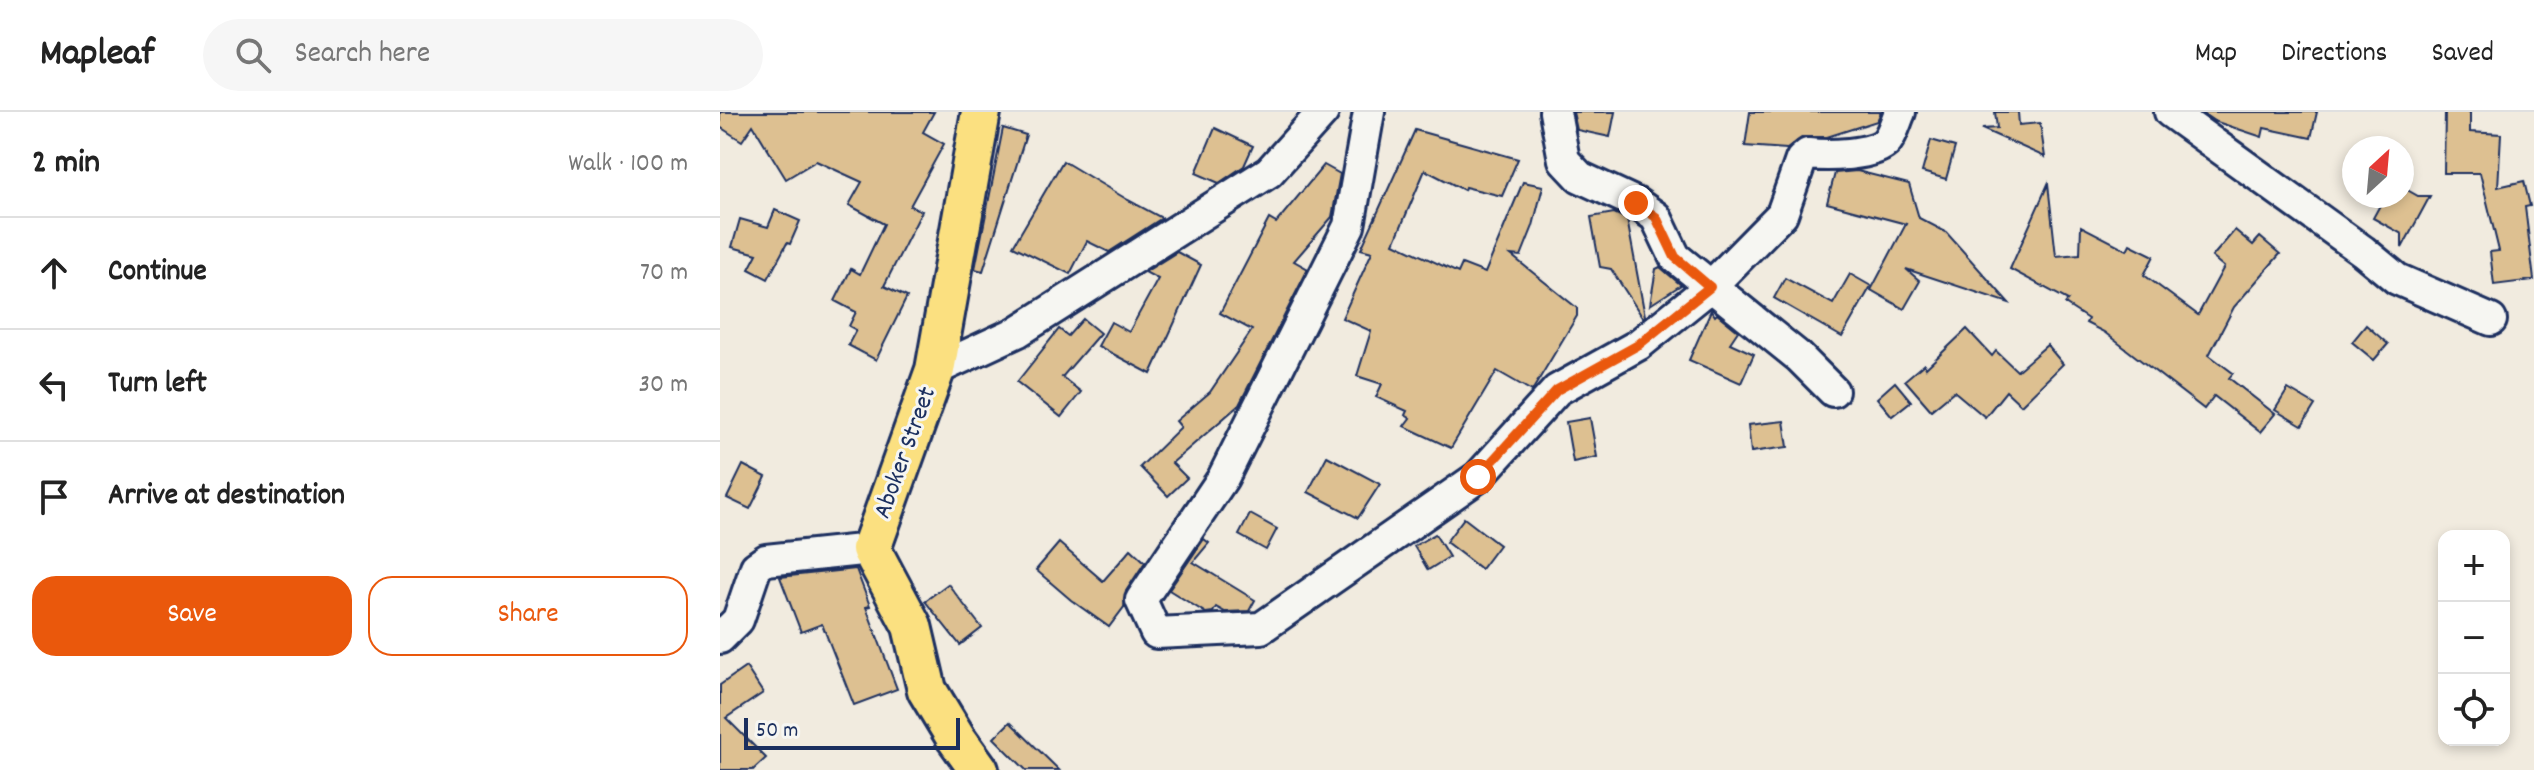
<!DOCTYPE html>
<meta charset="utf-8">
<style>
:root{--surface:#fff;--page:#f6f6f6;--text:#222;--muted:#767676;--line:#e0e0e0;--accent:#ea580c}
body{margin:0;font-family:Dekko,sans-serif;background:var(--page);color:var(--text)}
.controls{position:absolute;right:24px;bottom:24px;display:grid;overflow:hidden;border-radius:16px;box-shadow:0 4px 12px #0003}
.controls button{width:72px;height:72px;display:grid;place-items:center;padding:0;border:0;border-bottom:2px solid var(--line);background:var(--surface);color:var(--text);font:40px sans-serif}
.compass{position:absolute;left:1622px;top:24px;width:72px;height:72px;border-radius:50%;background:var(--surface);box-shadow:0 4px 12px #0003;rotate:26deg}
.scale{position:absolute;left:24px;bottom:20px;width:216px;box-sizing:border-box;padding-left:8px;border:4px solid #1b2f5e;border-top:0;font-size:22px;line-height:28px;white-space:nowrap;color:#1b2f5e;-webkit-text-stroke:6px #f6f6f2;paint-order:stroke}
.stop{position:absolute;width:24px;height:24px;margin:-18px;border:6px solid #ea580c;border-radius:50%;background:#fff}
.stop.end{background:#ea580c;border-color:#fff;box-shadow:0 2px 8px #0008}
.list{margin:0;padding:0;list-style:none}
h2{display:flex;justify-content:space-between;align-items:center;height:104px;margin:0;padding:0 32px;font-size:34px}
h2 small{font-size:26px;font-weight:400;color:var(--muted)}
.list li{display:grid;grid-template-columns:52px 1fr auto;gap:24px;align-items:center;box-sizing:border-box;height:112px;padding:0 32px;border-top:2px solid var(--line)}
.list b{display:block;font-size:30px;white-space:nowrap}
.list em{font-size:26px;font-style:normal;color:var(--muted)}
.actions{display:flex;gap:16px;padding:24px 32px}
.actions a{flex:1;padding:18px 0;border:2px solid var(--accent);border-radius:24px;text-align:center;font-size:28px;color:var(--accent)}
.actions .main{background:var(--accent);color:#fff}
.icon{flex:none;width:44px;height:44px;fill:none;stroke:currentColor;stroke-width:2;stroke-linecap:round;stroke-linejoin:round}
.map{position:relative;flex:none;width:1814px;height:658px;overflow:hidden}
header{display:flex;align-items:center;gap:48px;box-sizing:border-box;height:112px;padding:0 40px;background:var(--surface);border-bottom:2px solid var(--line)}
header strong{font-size:38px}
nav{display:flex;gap:44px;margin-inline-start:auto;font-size:28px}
.search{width:560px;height:72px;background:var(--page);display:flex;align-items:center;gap:20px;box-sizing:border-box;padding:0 28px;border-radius:44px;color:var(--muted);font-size:30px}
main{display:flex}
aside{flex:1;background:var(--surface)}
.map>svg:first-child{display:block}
.building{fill:#ddc091;stroke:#1b2f5e;stroke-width:2}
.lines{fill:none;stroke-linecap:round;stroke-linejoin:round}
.minor-casing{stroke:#1b2f5e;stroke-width:36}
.major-casing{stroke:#1b2f5e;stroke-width:44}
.minor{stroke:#f6f6f2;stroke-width:30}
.major{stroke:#fbe080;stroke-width:38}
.route{stroke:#ea580c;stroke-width:10}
.labels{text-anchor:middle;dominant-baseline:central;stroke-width:6;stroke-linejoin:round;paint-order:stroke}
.street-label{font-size:26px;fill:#1b2f5e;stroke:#f6f6f2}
</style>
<header>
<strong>Mapleaf</strong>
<div class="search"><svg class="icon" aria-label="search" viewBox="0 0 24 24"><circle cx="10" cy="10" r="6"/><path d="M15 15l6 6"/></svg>Search here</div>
<nav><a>Map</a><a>Directions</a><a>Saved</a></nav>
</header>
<main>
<aside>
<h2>2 min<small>Walk · 100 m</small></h2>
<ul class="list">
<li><svg class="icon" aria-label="ahead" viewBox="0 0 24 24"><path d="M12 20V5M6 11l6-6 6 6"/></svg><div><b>Continue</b></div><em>70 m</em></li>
<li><svg class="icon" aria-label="left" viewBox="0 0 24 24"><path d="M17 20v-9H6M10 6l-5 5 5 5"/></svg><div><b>Turn left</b></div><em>30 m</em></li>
<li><svg class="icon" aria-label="arrive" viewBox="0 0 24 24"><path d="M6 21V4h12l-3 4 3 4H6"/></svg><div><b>Arrive at destination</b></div></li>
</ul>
<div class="actions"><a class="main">Save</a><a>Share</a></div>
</aside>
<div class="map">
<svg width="1814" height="658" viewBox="0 0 1814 658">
<rect width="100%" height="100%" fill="#f1ebdf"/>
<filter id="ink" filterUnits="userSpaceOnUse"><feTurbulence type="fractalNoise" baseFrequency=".0125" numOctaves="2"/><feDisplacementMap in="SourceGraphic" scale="16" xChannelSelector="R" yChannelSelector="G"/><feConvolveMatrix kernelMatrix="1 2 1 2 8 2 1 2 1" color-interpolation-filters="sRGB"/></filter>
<g filter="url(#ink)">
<!-- building -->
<g class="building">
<polygon points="0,0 214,0 203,20 224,32 190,94 202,99 164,174 187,185 156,248 128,233 136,218 129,214 136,200 115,189 131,157 140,162 164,112 129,93 142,70 96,49 66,67 33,13 22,29 0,15"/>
<polygon points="853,0 895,0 890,25 857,18"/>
<polygon points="1030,0 1161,0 1157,9 1107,25 1083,25 1067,37 1025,34"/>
<polygon points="1275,0 1298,0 1299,13 1320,11 1325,45 1262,17 1277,16"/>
<polygon points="1481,0 1597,0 1591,26 1544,16 1542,25 1494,9"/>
<polygon points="1725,0 1750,0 1750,20 1781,22 1778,75 1804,69 1810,94 1805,95 1814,168 1774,173 1770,140 1779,139 1760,61 1724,61"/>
<polygon points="283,16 306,23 263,159 255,157"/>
<polygon points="495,16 533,34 524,54 499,71 476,61"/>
<polygon points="695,18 798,47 782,84 745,75 744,78 705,58 674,131 738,161 742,152 765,161 803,70 823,74 813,114 801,144 791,143 857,196 857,204 812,279 777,259 731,336 684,314 690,306 685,303 687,299 656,285 662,272 637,264 651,219 622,206 652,140 641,137"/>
<polygon points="1211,28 1235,35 1226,67 1202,60"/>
<polygon points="343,49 408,88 442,106 389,140 367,129 350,162 293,134"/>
<polygon points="604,53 620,62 612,105 574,149 588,157 519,293 452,351 467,366 448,384 420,355 461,315 456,309 490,280 532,218 500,201 549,107 556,111"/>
<polygon points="1137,59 1189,72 1199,106 1226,120 1289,191 1186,157 1200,169 1184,197 1151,178 1186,112 1107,91 1115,61"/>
<polygon points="1328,72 1336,144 1360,142 1361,114 1407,138 1410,132 1434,144 1424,163 1478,203 1504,155 1492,145 1515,118 1533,133 1540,125 1560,142 1514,195 1489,243 1513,261 1509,266 1555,302 1540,320 1494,284 1484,297 1384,220 1366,211 1368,207 1345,192 1348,188 1290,157"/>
<polygon points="1682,75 1698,84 1710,84 1682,136 1682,122 1653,106 1665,84 1682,84"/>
<polygon points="55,98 80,109 70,132 67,131 48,167 29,157 37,142 12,135 20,107 48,115"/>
<polygon points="894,101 907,107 925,204 923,206 891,157 880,155 871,105"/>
<polygon points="457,140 481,153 431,262 378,234 391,210 409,220 438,167 425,160"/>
<polygon points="940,155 961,173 930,193 936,157"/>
<polygon points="1130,162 1151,174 1122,225 1054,186 1065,166 1113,192"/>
<polygon points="991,198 995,204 997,202 1018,219 1010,231 1034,242 1021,271 969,248"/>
<polygon points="363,207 380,221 342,265 361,280 341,305 297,270 339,217 348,224"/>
<polygon points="1646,213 1668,232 1654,248 1632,230"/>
<polygon points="1247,217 1272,244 1276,239 1297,259 1327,233 1343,252 1301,293 1286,279 1265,305 1234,279 1211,298 1185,268 1204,252 1206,256"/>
<polygon points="1175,270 1191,289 1172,304 1157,286"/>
<polygon points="1568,277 1595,293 1582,314 1555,298"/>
<polygon points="870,306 877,345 853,350 846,310"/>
<polygon points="1064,309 1068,335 1031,340 1028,313"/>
<polygon points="607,344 660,372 638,406 588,380"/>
<polygon points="23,353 46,365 30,397 7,386"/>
<polygon points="530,402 557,417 546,438 519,423"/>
<polygon points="744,406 779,433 761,457 726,430"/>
<polygon points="715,422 729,445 708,458 694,434"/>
<polygon points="484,427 489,431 473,450 535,488 529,499 505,500 496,495 493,500 486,501 449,478"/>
<polygon points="339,431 383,469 411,437 425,450 406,479 404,495 389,515 351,488 316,458"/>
<polygon points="136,457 150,494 146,495 177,577 134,593 102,512 81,520 60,465"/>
<polygon points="228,472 262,516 240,533 205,489"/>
<polygon points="26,555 43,581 6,606 46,646 33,658 0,658 0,573"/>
<polygon points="290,610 339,658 306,658 274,626"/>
</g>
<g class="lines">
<!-- minor casing -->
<g class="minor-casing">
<g id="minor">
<path d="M649,0L629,114L503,366L421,488L436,521L541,516L758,365L837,278L918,233L990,175L1062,102L1081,48L1088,42C1105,44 1155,44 1167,29C1173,21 1176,9 1180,0"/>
<polyline points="835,0 844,48 860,65 916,91 936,105 955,145 1079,245 1113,279"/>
<polyline points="1450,0 1643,139 1677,167 1771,208"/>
<polyline points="215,258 297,220 549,60 603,0"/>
<polyline points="0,526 18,508 36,455 46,448 151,437"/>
</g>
</g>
<!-- major casing -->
<g class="major-casing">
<polyline id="major" points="259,658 236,626 207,578 192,514 151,437 215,258 261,0"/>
</g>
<!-- minor -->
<use href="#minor" class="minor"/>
<!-- major -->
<use href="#major" class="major"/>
</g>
</g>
<g class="lines" filter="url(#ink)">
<!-- route -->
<polyline class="route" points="758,365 837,278 918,233 990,175 955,145 936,105 916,91"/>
</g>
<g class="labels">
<!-- street labels -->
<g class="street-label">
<text transform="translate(186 341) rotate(-70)">Aboker Street</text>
</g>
</g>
</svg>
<div class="controls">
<button>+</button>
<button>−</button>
<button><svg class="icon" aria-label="locate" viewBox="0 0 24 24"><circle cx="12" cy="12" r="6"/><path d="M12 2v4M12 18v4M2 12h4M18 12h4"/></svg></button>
</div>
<svg class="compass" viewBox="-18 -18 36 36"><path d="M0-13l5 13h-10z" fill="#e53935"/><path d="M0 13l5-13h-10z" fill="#767676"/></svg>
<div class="scale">50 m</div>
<div class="stop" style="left:758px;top:365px"></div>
<div class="stop end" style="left:916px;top:91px"></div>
</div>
</main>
